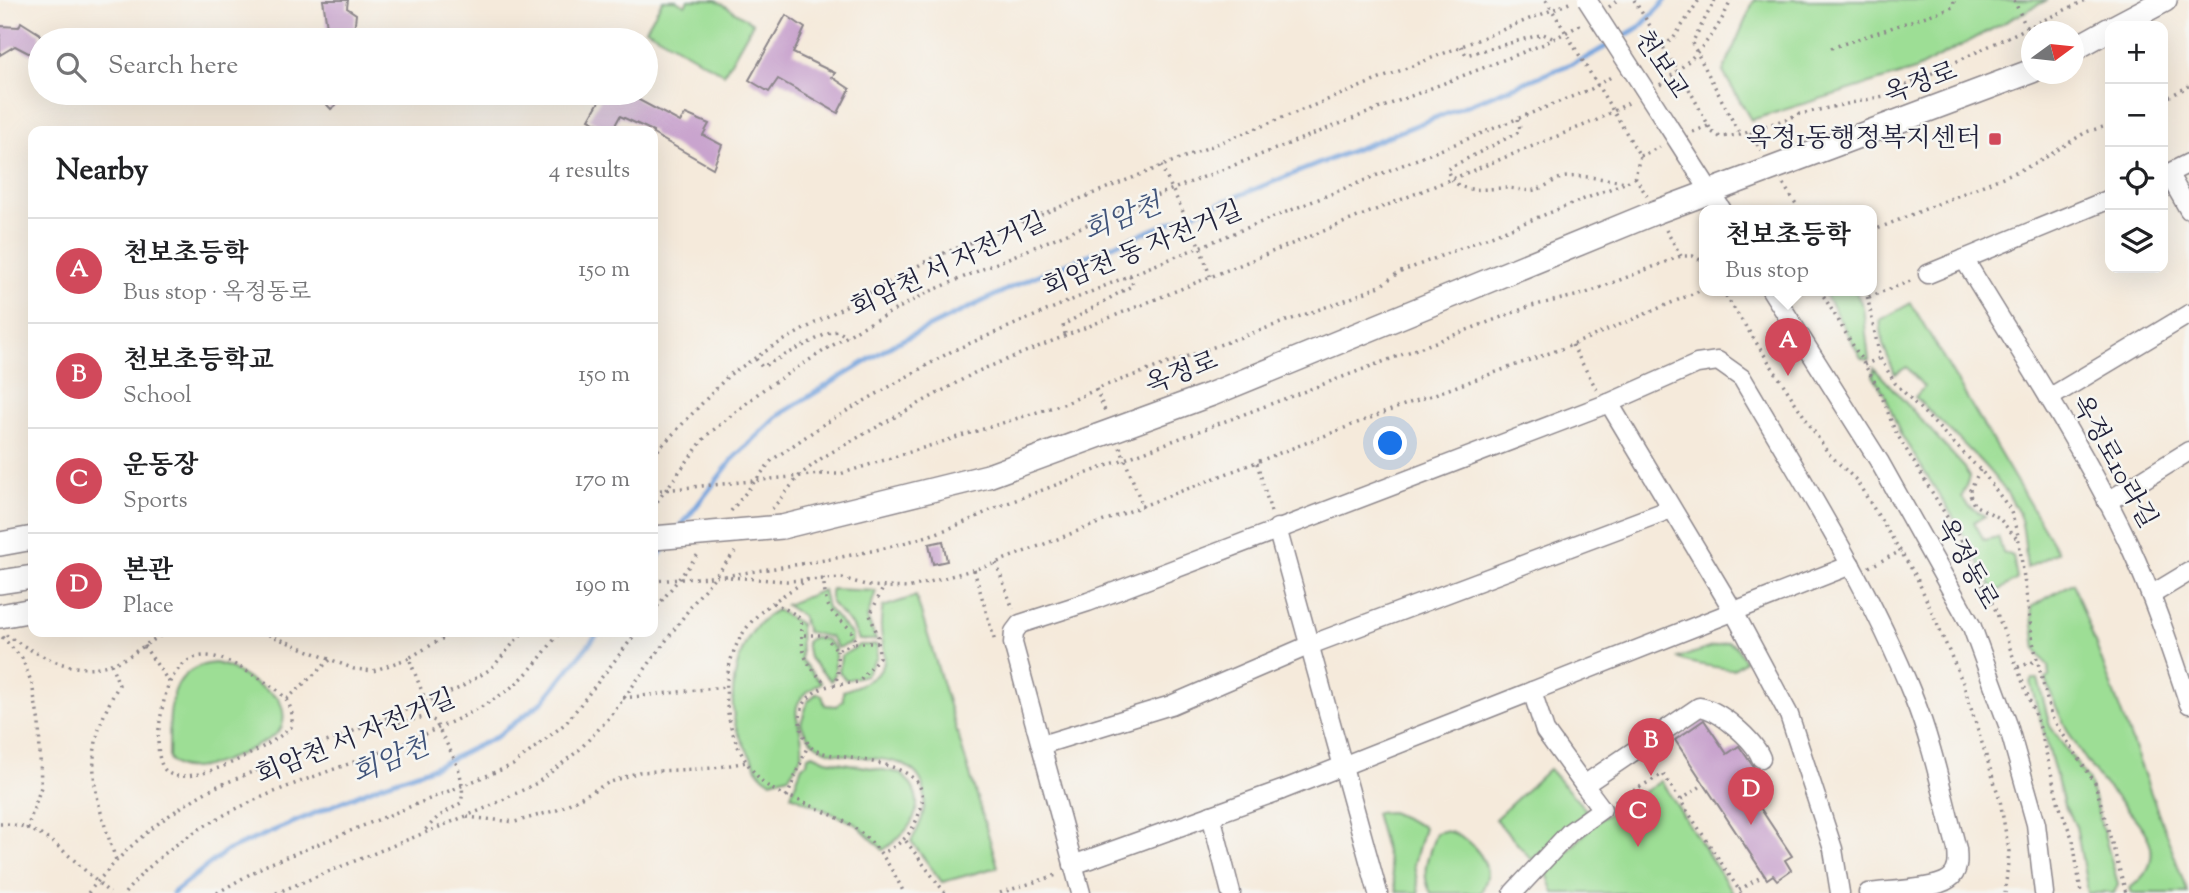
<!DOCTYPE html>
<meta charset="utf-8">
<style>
:root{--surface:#fff;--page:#f6f6f6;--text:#202124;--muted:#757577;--line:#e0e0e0;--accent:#d1495b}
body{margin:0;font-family:"Sorts Mill Goudy","Noto Serif KR",serif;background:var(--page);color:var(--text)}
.controls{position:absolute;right:21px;top:21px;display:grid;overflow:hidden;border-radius:14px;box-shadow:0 7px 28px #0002}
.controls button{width:63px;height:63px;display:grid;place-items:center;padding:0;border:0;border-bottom:2px solid var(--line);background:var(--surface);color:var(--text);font:35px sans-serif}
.compass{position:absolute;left:2021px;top:21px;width:63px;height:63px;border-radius:50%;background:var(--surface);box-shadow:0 7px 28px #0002;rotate:75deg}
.you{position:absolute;left:1391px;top:444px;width:24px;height:24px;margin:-18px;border:5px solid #fff;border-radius:50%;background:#1a73e8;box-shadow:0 0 0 10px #1a73e833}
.badge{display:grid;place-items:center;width:46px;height:46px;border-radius:50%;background:var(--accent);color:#fff;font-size:23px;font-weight:700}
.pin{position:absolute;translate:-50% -58px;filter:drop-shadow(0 2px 4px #0008)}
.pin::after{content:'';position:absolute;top:37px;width:24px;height:21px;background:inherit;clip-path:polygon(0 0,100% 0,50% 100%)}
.popup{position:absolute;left:1699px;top:205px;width:178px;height:91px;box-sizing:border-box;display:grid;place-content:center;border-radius:14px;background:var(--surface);filter:drop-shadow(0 2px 5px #0005);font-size:23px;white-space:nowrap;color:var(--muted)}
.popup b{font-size:26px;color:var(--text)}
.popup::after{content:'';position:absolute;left:50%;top:100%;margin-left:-14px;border:14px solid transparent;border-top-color:var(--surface)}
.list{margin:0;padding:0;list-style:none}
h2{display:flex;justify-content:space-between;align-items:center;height:91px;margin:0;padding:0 28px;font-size:30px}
h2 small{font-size:23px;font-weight:400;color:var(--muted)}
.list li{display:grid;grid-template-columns:46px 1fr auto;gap:21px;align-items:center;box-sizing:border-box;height:105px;padding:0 28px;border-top:2px solid var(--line)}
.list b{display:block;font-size:26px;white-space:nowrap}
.list p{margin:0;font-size:23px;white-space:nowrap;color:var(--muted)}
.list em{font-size:23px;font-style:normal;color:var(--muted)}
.icon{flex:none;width:38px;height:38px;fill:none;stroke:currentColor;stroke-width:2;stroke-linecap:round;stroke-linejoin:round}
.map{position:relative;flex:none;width:2189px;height:893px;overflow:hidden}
.search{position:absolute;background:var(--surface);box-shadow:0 7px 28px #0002;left:28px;top:28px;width:630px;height:77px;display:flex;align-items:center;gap:18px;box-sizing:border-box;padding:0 24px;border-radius:38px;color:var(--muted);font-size:26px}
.panel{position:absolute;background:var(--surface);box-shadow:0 7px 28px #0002;left:28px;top:126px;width:630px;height:511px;border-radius:14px}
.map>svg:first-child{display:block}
.green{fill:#9dde95;stroke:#608068;stroke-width:2}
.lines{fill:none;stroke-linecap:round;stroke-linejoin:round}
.stream{stroke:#73a2dc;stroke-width:5}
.building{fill:#c9a4ce}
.minor-casing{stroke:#8c868b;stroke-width:21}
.major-casing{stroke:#8c868b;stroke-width:26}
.path{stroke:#8c868b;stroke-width:3.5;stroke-dasharray:2 5;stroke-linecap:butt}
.minor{stroke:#fff;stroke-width:18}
.major{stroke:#fff;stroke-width:23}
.minor-bridge-casing{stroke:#8c868b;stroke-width:21;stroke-linecap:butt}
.major-bridge-casing{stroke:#8c868b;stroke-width:26;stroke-linecap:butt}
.path-bridge{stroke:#8c868b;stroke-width:3.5;stroke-dasharray:2 5;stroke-linecap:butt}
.minor-bridge{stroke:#fff;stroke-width:18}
.major-bridge{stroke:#fff;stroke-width:23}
.poi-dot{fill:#d1495b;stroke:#f6f6f2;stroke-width:2.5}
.labels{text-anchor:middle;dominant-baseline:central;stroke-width:5;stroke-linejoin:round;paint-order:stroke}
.street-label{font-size:26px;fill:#22223b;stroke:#f6f6f2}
.poi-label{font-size:26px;fill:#22223b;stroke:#f6f6f2;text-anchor:end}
.water-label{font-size:28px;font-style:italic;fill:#42557b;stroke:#f6f6f2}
</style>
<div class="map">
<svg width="2189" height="893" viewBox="0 0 2189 893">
<rect width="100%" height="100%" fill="#f6f6f2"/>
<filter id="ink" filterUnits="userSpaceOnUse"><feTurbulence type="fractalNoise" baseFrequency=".0143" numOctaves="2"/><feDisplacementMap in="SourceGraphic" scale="14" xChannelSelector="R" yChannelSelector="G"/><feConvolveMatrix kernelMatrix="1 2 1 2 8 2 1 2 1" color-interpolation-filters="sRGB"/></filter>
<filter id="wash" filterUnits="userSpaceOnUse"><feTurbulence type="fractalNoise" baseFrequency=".00686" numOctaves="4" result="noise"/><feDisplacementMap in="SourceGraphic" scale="28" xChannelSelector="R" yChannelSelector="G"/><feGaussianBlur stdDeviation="1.57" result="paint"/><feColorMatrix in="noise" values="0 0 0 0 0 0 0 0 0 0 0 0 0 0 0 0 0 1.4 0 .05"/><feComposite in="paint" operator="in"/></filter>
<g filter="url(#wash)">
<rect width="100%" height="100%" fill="#f5eadb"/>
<!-- green -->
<g class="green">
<polygon points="663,0 676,0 685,5 688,0 716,0 753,23 724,74 646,29"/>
<polygon points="1754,0 2047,0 1915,70 1751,120 1723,72"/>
<polygon points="1823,290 1855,290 1863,307 1869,360 1861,358"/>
<path d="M1911,303L2058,552L2027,568C2025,552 2025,534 2021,520C2009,481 1945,428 1915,397L1924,387L1907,367L1895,374L1883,345L1880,320Z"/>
<polygon points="1874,368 1965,468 1969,477 1962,497 1968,506 1985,516 1974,522 1984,540 1998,537 2003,552 2013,556 2017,579 1995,593 1960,528 1900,433 1885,395 1873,376"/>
<path d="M2073,583L2188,893H2132L2130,888C2144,877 2154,866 2151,847C2147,824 2110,794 2096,774C2073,743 2057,715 2046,679L2049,677L2048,666L2036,650L2031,607Z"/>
<polygon points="831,589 876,591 867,618 876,640 859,640 853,627 831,603"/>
<polygon points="823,590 827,608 852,635 852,642 838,648 830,637 807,632 802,616 786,605"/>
<path d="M916,596L998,867L942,882L911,841C927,816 936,776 899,763C867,752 814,765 801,723L808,701L817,693L822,695L825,705L837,706L843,700V691C911,669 872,651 883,607Z"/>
<path d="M777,610L800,624L801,660L821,683C778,707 805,720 802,751C801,760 794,768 789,776L771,781C760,777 756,767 751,757C746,748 739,737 736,727C726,689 739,629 777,610Z"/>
<polygon points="813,637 827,640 835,649 835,674 831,681 809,658 806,642"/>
<path d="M1728,642L1736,646L1745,661L1734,669C1723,669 1685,663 1678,658Z"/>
<polygon points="860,645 877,645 877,657 866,675 846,680 839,672 841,656"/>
<path d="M215,663L229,667L278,698C284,708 287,724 277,733C259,748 182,786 169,758C170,719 163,667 215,663Z"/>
<polygon points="2032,679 2038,679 2050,726 2089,781 2118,884 2114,893 2088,893 2076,826 2064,805 2030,682"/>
<path d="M813,754L826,760L900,773C933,801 913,830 883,850L856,824L791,795L802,766L807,763L808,756Z"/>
<polygon points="1549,769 1587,811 1532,860 1495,819"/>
<polygon points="1661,781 1733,893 1554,893 1547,873 1597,821"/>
<polygon points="1391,812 1424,827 1414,864 1419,893 1397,892 1375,813"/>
<path d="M1444,831C1464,833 1488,855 1487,877C1486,882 1483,888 1481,893H1431C1419,872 1429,854 1436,833Z"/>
</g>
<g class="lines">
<!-- stream -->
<g class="stream">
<polyline points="678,530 732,460 779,415 896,343 1033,277 1586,58 1641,26 1666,0"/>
<polyline points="653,563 668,543"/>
<polyline points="173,893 226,851 381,785 432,768 496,737 542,702 599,632"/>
</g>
</g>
<g id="blocks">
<!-- building -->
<g class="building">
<polygon points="323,0 348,0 347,8 356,14 354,32 343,40 329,40"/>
<polygon points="786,15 805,28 793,53 835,73 832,77 850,89 838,113 778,79 769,92 749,80"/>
<polygon points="21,22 40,34 40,59 15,46 0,55 0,26 19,27"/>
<polygon points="316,93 350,93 331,109"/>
<polygon points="604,93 626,93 680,122 686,114 709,124 703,135 722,145 713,168 653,134 653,131 620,116 612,131 589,119"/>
<polygon points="943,541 947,561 933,564 929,544"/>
<polygon points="1704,720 1727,754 1739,746 1762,779 1759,781 1762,786 1751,794 1792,856 1785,860 1791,870 1777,880 1773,875 1767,879 1675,740"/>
</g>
</g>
</g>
<g filter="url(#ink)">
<use href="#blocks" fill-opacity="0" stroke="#8c868b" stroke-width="2"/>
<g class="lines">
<!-- minor casing -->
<g class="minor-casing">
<g id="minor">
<polyline points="1667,124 1722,210"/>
<polyline points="2168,173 2189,210"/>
<polyline points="2163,176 2189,163"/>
<path d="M1964,259C2021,353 2082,445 2129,544C2153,596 2171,650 2189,704"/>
<polyline points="1928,274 2110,199"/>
<polyline points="1771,290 1879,461 1972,627 2008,725 2036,824 2044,893"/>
<polyline points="2049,398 2189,314"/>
<polyline points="1609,403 1734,612 1789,715 1833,849 1840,893"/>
<polyline points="2107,502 2189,451"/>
<polyline points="1277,528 1378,893"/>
<polyline points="2151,595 2189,572"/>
<path d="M1532,691L1545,731L1584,785L1699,707C1719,709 1754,740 1761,758"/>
<polyline points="1041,745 1171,705 1310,645 1671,509"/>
<polyline points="1211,815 1231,893"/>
<polyline points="1073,865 1282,790 1851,565"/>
<path d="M1081,893L1013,643L1014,632L1020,624L1088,602L1609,403L1697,364L1718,361L1742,378C1803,482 1868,584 1913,696C1933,745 1943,798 1957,849C1958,860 1959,872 1949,879C1934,890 1888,890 1868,893"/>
<polyline points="1513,893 1570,832 1602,809 1584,785"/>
</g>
</g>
<!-- major casing -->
<g class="major-casing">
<g id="major">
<polyline points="2116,26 2165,0"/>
<polyline points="2074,49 2110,29"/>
<polyline points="782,527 988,476 1212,394 1656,212 2032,71"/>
<polyline points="0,544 33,538"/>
<polyline points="0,582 33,577"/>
<polyline points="0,616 33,610"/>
</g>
</g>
<!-- path -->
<g class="path">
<polyline points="1715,0 1692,43 1740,135"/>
<polyline points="2014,0 2027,29"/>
<polyline points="1609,7 1618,0"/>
<polyline points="1461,46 1466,55 1543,34 1555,39"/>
<polyline points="1831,48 1953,7 1954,0"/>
<polyline points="1645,57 1673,39 1699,0"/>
<path d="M1660,85C1691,61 1716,37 1731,0"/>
<polyline points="1689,89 1712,132 1720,137 1740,135 1800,114 1884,96 2086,0"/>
<polyline points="2163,100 2189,86"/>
<path d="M1518,119L1520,129L1517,133L1447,169C1455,197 1484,188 1506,188C1517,188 1528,193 1538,189C1548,186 1557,177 1568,177C1587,175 1608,180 1627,182L1635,177L1640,156L1627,134"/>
<polyline points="1693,132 1708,126"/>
<polyline points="1750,132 1761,151"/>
<polyline points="1640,156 1660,147"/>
<polyline points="1161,166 1200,247 1210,276"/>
<polyline points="1635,177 1647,196"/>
<polyline points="1783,184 1800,210"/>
<polyline points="1666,230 1681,256"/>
<polyline points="1872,231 2037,163 2086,132 2110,125"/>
<polyline points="1722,290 1828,453 1856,480 1916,576 1963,683 2000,800 2009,852 2005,893"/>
<polyline points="1820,290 1879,389 1895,431 1961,540 1996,611 2040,728 2059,805 2073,840 2081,893"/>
<polyline points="1866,290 1880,358 1895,383 1984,474 2010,509 2018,535 2033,642 2051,716 2095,783 2126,893"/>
<polyline points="1869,297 1913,280"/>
<polyline points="1065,334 1063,325 1133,285 1130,275"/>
<polyline points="1572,345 1597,390"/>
<polyline points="756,359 762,367 830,332 838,331 847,337"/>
<polyline points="1864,365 1880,358"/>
<polyline points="1096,389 1105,411"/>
<polyline points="1120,447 1143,507"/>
<polyline points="653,455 729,375 772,347 932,258 1572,2"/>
<polyline points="1257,463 1271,512"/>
<polyline points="1980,470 1969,492 1974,505 1998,517 2018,540"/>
<polyline points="821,474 840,474 1066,403 1104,386 1351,298 1380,286 1398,273 1627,182"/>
<polyline points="653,507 706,436 765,388 857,330 931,291 1145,200 1544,44 1582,24"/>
<polyline points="772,509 800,475 823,457 976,372 1597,120 1632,101"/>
<polyline points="731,511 772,460 824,424 952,351 1140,271 1591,89 1614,75"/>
<polyline points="996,563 1013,609"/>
<polyline points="1869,567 1901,551"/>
<polyline points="974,570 995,642"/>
<path d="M725,576C813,561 912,552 992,509L1531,306L1584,294L1681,256H1693L1704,262"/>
<polyline points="730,577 786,581 842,578 869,586 908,588 990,565 1404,405 1572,345 1704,289"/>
<path d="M808,579C788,593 764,605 749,625C713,669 722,742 762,781C773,792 787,796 800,801C858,825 876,836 904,893"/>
<path d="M773,603C815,622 796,619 804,653C807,665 818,675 826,685"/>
<polyline points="653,612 699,553"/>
<polyline points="262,632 354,669 373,671 409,658"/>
<path d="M6,635C45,659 81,682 127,657C141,649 153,638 168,632"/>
<path d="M804,635H824L837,650L855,643C854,625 836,621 829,607C824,599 825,587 823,578"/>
<polyline points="2,637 22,658 32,684 39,723 41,787 27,829"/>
<polyline points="855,643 880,643"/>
<path d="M144,646L169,682C163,702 149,756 167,772C189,790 274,745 291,727C298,697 270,685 248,672C218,654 190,644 170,682"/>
<path d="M837,650L838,676L834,685C799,690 789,726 814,750C842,762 939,757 920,811C912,834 904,842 883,853"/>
<path d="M111,664L119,685C79,754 93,790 116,860"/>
<polyline points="2018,667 2036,661"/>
<polyline points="834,685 859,682 879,657 878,636 870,615 884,586"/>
<polyline points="623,698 725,687"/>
<polyline points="287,699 330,660"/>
<polyline points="426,702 409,658 454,632"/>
<path d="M382,720L385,726L425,717L435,721C447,747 468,774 461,803L438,817L422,833"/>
<polyline points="787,797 808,745"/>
<polyline points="1681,800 1704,784"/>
<polyline points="1615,801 1663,774 1741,893"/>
<polyline points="467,817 515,822 557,810 608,783 639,772 714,768 747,762"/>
<path d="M0,824C45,822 78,867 110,893"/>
<polyline points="906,841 945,893"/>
<polyline points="1739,890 1764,875"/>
<path d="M88,893C128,845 158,819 213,788L460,688L492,668L523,632"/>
<path d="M125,893C201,800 322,780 427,733C459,719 492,704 519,681C534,667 547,649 560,632"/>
<polyline points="217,893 264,866 513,765 566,723 637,632"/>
<polyline points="276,893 486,808 537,783 578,751 610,717 698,597 735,552"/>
<polyline points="1000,893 1060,874"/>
</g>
<!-- minor -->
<use href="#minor" class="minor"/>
<!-- major -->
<use href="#major" class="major"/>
<!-- minor-bridge casing -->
<g class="minor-bridge-casing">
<polyline id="minor-bridge" points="1587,0 1667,124"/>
</g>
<!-- major-bridge casing -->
<g class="major-bridge-casing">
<polyline id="major-bridge" points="653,538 782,527"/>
</g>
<!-- path-bridge -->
<g class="path-bridge">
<polyline points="1546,0 1627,134"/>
<polyline points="1634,0 1689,89"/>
<polyline points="653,491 821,474"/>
<polyline points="653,581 725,576"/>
</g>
<!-- minor-bridge -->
<use href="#minor-bridge" class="minor-bridge"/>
<!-- major-bridge -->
<use href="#major-bridge" class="major-bridge"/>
</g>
</g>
<!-- markers -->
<rect class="poi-dot" x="1988" y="132" width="14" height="14" rx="3.5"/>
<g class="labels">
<!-- street labels -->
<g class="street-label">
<text transform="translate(1660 65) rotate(57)">천보교</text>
<text transform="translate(1921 84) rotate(-20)">옥정로</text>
<text transform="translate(1143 250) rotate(-22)">회암천 동 자전거길</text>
<text transform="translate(949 266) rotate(-25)">회암천 서 자전거길</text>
<text transform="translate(1182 374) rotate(-21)">옥정로</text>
<text transform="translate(2113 462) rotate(61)">옥정로10라길</text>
<text transform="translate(1966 564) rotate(61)">옥정동로</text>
<text transform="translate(356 738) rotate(-22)">회암천 서 자전거길</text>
</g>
<!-- poi labels -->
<g class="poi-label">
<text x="1981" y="139">옥정1동행정복지센터</text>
</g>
<!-- water labels -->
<g class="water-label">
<text transform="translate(1123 219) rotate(-22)">회암천</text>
<text transform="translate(391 761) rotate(-23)">회암천</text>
</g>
</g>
</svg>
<div class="controls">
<button>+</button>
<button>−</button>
<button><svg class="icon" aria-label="locate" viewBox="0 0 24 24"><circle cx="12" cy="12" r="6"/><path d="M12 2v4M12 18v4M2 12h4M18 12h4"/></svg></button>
<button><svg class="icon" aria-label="layers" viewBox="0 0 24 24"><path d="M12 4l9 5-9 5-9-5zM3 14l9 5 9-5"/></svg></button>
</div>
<svg class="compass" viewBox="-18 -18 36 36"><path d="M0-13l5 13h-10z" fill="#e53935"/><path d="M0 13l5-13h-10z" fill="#757577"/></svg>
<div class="you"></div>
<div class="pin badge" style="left:1788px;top:376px">A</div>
<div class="popup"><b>천보초등학</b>Bus stop</div>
<div class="pin badge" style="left:1651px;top:776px">B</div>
<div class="pin badge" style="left:1638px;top:847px">C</div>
<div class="pin badge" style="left:1751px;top:825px">D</div>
<div class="search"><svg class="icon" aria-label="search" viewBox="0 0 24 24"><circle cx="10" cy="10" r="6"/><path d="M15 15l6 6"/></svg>Search here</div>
<section class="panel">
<h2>Nearby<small>4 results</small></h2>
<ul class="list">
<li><span class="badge">A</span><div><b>천보초등학</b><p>Bus stop · 옥정동로</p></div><em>150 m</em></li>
<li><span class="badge">B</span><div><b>천보초등학교</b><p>School</p></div><em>150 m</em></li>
<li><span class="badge">C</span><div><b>운동장</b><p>Sports</p></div><em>170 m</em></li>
<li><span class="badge">D</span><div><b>본관</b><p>Place</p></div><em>190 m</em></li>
</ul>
</section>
</div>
